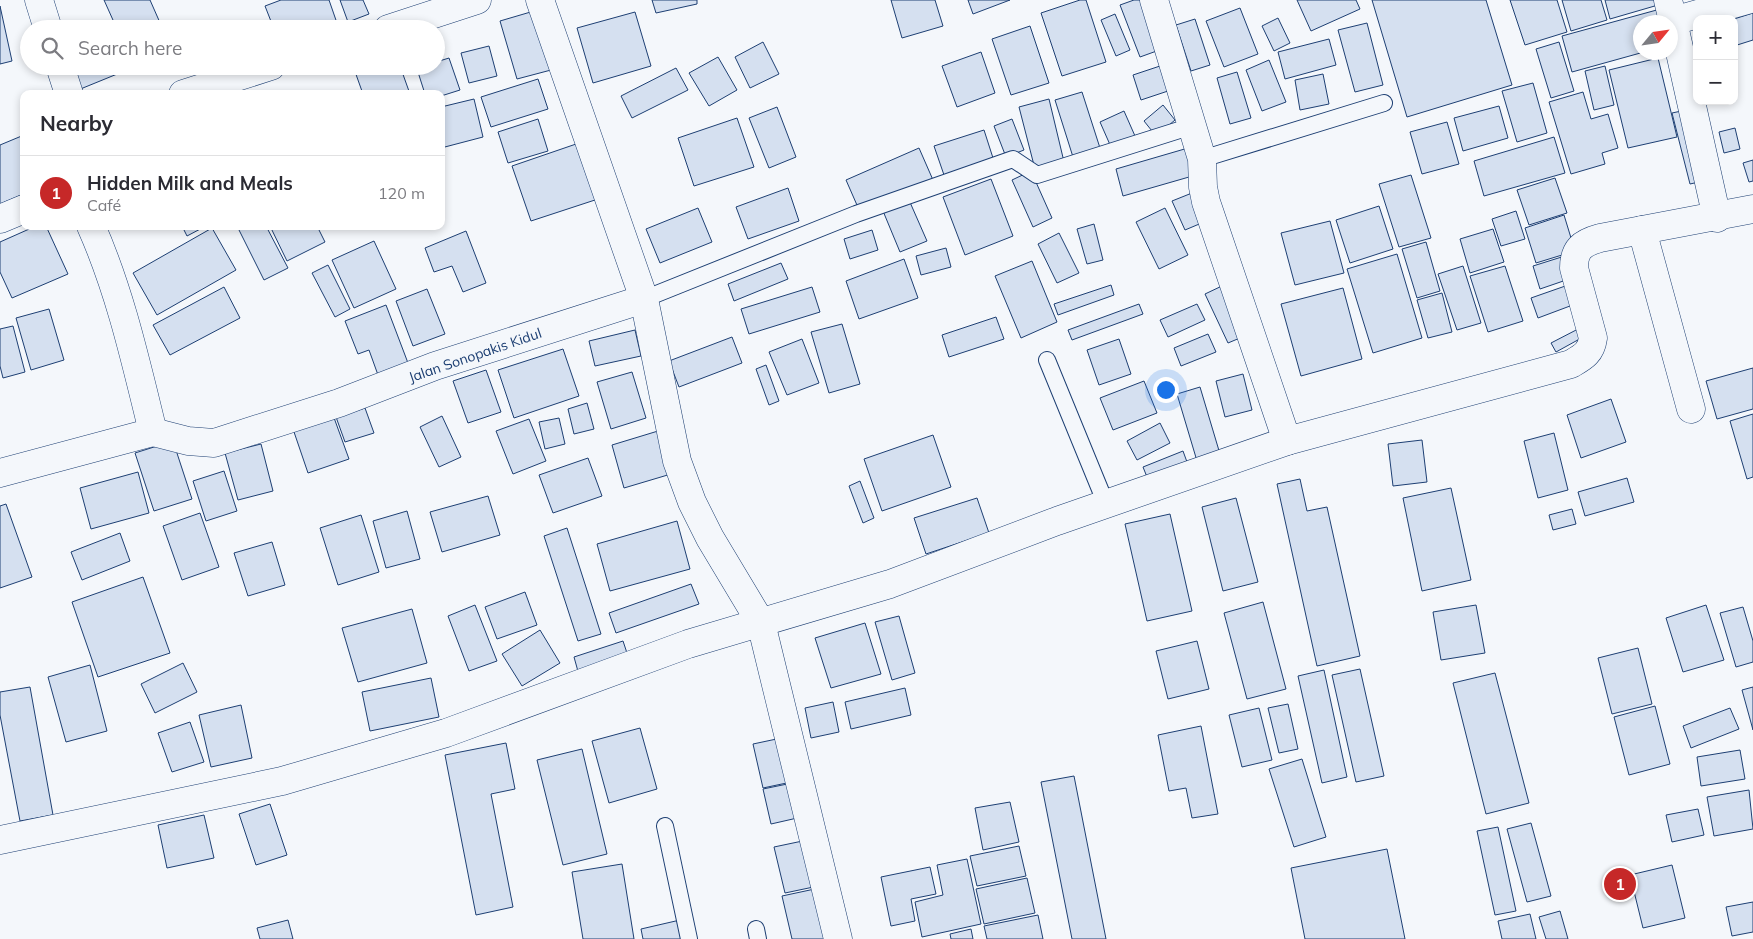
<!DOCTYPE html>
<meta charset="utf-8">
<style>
:root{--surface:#fff;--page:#f7f7f7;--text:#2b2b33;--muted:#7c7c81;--line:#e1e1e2;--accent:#c62828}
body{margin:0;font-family:Mulish,sans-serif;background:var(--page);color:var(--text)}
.controls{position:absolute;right:15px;top:15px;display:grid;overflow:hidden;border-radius:10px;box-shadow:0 2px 8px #0003}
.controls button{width:45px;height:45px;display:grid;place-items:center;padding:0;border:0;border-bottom:1px solid var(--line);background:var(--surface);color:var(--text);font:25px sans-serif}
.compass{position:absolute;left:1633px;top:15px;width:45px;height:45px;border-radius:50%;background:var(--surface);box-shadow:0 2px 8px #0003;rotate:61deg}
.you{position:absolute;left:1165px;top:389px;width:18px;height:18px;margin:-12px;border:4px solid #fff;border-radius:50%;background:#1a73e8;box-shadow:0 0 0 8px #1a73e833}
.badge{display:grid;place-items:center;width:32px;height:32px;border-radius:50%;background:var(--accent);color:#fff;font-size:16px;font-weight:700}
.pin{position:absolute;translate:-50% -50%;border:2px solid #fff;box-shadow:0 1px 5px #0006}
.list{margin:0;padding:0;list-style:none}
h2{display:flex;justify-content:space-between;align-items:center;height:65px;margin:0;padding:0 20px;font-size:21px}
h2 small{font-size:16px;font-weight:400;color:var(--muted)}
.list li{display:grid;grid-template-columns:32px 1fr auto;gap:15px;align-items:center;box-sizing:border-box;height:75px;padding:0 20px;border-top:1px solid var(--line)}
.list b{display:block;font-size:19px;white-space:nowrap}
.list p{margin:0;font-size:16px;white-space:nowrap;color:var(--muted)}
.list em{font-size:16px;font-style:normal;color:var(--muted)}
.icon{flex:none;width:28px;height:28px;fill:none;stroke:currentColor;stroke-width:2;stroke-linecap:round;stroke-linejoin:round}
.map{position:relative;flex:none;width:1753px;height:939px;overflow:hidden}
.search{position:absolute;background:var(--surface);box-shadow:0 2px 8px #0003;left:20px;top:20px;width:425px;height:55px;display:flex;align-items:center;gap:12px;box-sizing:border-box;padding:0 18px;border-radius:28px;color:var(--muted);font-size:19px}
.panel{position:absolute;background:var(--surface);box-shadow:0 2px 8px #0003;left:20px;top:90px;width:425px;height:140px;border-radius:10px}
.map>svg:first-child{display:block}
.building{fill:#d5e0f0;stroke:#1d3f73}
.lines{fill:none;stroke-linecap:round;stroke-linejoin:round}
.service-casing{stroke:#1d3f73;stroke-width:18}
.minor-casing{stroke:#1d3f73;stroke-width:29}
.tertiary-casing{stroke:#1d3f73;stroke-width:29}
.service{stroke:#f4f7fb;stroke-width:16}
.minor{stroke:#f4f7fb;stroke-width:28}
.tertiary{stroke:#f4f7fb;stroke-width:28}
.labels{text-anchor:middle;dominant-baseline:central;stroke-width:4;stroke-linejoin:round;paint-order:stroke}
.street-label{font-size:14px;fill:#1d3f73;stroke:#f4f7fb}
</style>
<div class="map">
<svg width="1753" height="939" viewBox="0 0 1753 939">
<rect width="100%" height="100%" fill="#f4f7fb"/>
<!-- building -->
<g class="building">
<polygon points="104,0 150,0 161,25 152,29 117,29"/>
<polygon points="281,0 329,0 338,26 331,29 274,29 265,6"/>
<polygon points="340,0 363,0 369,14 348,22"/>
<polygon points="652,0 697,0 697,4 656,13"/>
<polygon points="891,0 935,0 943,26 902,38"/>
<polygon points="968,0 1010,0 973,14"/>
<polygon points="1080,0 1086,0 1106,62 1062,76 1041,13"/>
<polygon points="1134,0 1148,0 1165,48 1140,57 1120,5"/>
<polygon points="1297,0 1356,0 1360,9 1311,31"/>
<polygon points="1372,0 1486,0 1512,85 1407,117"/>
<polygon points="1510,0 1557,0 1567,32 1525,45"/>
<polygon points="1562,0 1601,0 1607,20 1571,31"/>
<polygon points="1605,0 1664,0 1665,3 1610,19"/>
<polygon points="0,6 12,61 0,64"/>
<polygon points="1240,8 1258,54 1224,67 1206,21"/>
<polygon points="1664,8 1667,22 1640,22 1640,52 1644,52 1572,72 1562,36"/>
<polygon points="534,11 551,70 517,79 500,21"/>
<polygon points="635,12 651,66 593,83 577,28"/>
<polygon points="1753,13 1753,40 1734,46 1734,19"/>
<polygon points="1115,14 1130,50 1116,56 1101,20"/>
<polygon points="1278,18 1290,43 1274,51 1262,26"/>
<polygon points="1195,19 1210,65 1191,71 1176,25"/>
<polygon points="1367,23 1383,85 1355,92 1338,30"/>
<polygon points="1030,26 1049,83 1011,95 992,39"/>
<polygon points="1329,39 1336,65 1285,79 1278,52"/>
<polygon points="763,42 779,74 750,88 735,57"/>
<polygon points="1559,42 1574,91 1551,98 1536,49"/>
<polygon points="489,46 497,76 469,83 461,53"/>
<polygon points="981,52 995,93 957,107 942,66"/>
<polygon points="718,57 737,90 709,106 689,73"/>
<polygon points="449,58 460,90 441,96 441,94 425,94 417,69 436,66 436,62"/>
<polygon points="1658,58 1677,137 1628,148 1609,70"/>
<polygon points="1269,60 1286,102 1262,111 1246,70"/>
<polygon points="1163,65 1171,90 1141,100 1133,75"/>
<polygon points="68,66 125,66 127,70 78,90"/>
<polygon points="353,66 400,66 410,94 363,94"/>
<polygon points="1605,66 1614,105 1594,110 1585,71"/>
<polygon points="676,68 688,90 632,118 621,96"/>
<polygon points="1237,72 1251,118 1230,124 1217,78"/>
<polygon points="1323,74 1329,104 1300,110 1295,80"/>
<polygon points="538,79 548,109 491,127 481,97"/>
<polygon points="1533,83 1547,133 1517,142 1502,91"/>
<polygon points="1082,92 1100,148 1073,157 1055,100"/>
<polygon points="1583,92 1591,119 1608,114 1618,148 1602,153 1605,164 1571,174 1549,102"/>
<polygon points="474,99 483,137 441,148 441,107"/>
<polygon points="1049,99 1065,166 1036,173 1019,107"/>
<polygon points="1163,105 1175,120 1156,136 1144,121"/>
<polygon points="1499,106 1508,138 1463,151 1454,118"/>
<polygon points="777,107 796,157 769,168 749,118"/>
<polygon points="1686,110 1703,181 1690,184 1672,113"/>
<polygon points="1124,111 1135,136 1111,147 1100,122"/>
<polygon points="737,118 754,167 694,186 678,138"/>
<polygon points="538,119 548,151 508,163 498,132"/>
<polygon points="1012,119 1024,150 1006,157 994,126"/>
<polygon points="1447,122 1459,164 1422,174 1410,132"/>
<polygon points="1735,128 1740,149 1724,153 1719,132"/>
<polygon points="984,130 993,158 944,175 934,146"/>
<polygon points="24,135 24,194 0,204 0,145"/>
<polygon points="1554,137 1565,173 1484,196 1474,161"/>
<polygon points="579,143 598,199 531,221 512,166"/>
<polygon points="919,148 933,180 860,212 846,180"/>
<polygon points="1188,148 1196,175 1123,196 1116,169"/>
<polygon points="1753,160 1753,181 1749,182 1743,163"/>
<polygon points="1031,171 1052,218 1033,227 1012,180"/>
<polygon points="1411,175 1431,238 1399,247 1379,184"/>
<polygon points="1555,178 1567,213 1529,225 1517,190"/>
<polygon points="991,179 1013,236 965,255 943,197"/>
<polygon points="788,188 799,221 748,239 736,207"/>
<polygon points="1192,193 1204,222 1185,230 1172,201"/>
<polygon points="909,200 927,241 900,252 883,211"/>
<polygon points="1379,206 1393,249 1350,263 1336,220"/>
<polygon points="698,208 712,242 660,263 646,229"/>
<polygon points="1165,208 1188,255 1159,269 1136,222"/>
<polygon points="1516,211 1525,239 1501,246 1492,219"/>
<polygon points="1564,215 1575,251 1536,263 1525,228"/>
<polygon points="1330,221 1344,273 1295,285 1281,233"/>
<polygon points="1094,224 1103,260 1087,264 1077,229"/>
<polygon points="36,226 46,226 68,274 12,298 0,272 0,242"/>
<polygon points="182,226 206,226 187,236"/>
<polygon points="237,226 266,226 288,268 264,280"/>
<polygon points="270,226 317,226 325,242 287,261"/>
<polygon points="212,228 236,270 157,315 133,273"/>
<polygon points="1493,229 1504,262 1470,273 1460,239"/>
<polygon points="872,230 878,250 850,259 844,239"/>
<polygon points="466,231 486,283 463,292 452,266 434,272 425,248"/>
<polygon points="1059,233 1079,273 1057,283 1038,244"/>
<polygon points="374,241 396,289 354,308 332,260"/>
<polygon points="1426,242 1440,291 1417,298 1402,249"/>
<polygon points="946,248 951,267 921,275 916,256"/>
<polygon points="1397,254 1422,338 1373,353 1347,269"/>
<polygon points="1568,255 1575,277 1540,289 1533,266"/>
<polygon points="904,259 918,298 859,319 846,281"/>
<polygon points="1032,261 1057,322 1021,338 995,276"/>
<polygon points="781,263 788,279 734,301 728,284"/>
<polygon points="328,265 350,309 335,317 312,273"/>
<polygon points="1463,266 1481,323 1457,330 1438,274"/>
<polygon points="1505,266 1523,321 1488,332 1470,276"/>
<polygon points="1571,284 1578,303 1538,318 1531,298"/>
<polygon points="1111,285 1114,295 1058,315 1054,304"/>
<polygon points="1224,285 1247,335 1228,343 1205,294"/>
<polygon points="224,287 240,318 170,355 153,325"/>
<polygon points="812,287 820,312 749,334 741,309"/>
<polygon points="1343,288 1362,359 1301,376 1281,304"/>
<polygon points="427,289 445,334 413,346 396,301"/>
<polygon points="1442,293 1452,332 1428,338 1417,300"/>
<polygon points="1139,304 1143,314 1072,340 1068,330"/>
<polygon points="1197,304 1205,320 1168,337 1160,320"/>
<polygon points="386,305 408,363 378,375 369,350 358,354 345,321"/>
<polygon points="49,309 64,360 31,370 16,318"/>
<polygon points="996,317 1004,339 949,357 942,335"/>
<polygon points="842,324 860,384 829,393 811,332"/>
<polygon points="13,326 25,372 3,378 0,366 0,329"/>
<polygon points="1580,328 1585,336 1556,352 1551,343"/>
<polygon points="635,330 641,356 595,366 589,341"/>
<polygon points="1208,334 1216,352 1181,366 1174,348"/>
<polygon points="732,337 742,363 679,387 669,361"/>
<polygon points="802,339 819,383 787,395 769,352"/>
<polygon points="1119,339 1131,374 1099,385 1087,350"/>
<polygon points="563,349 579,396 514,418 498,370"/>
<polygon points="766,365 779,401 769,405 756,369"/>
<polygon points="1753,368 1753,409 1717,419 1706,381"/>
<polygon points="486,370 501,412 468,423 453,381"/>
<polygon points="632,372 646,418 611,429 597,382"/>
<polygon points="1243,374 1252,410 1225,417 1216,381"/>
<polygon points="1144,381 1157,413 1113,430 1100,398"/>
<polygon points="1200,387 1220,454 1197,461 1177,394"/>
<polygon points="1611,399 1626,442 1581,458 1567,415"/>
<polygon points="587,403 594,429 574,434 568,409"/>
<polygon points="365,408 374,433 345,442 336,417"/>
<polygon points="1753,414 1753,477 1747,479 1730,421"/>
<polygon points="333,415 349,459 308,473 293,429"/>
<polygon points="442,416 461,457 439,467 420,427"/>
<polygon points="559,418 565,444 545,449 539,422"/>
<polygon points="529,419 546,461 513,474 496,431"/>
<polygon points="1160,423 1170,443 1137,460 1127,441"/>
<polygon points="658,431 671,474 624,488 612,445"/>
<polygon points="1554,433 1568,490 1538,498 1524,441"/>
<polygon points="933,435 951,487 882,511 864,459"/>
<polygon points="1422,440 1427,482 1393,486 1388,444"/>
<polygon points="173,441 192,499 154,511 135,453"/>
<polygon points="261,444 273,491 238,500 225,453"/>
<polygon points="1183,451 1187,462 1147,477 1143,467"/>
<polygon points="588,458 602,496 553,513 539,475"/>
<polygon points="224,471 237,511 206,521 193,481"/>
<polygon points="138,472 149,513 91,529 80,488"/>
<polygon points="1627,478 1634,502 1585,516 1578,492"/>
<polygon points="1300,479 1307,511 1327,507 1360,656 1317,666 1277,484"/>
<polygon points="860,481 874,518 863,523 849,486"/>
<polygon points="1451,488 1471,580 1422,591 1403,498"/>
<polygon points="488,496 500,535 442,552 430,512"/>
<polygon points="977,498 989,533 926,554 914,518"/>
<polygon points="1236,498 1258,582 1223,591 1202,507"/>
<polygon points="6,504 32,577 0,588 0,506"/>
<polygon points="1572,509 1576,524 1553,530 1549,515"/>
<polygon points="407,511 420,559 386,568 373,521"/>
<polygon points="200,513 219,567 182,580 163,526"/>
<polygon points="1170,514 1192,611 1147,621 1125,524"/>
<polygon points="361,515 379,572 338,585 320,528"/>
<polygon points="677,521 690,569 610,591 597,544"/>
<polygon points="567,528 601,634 578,641 544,536"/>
<polygon points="120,533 130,561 82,580 71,552"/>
<polygon points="272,542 285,585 248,596 234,553"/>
<polygon points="143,577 170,653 98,677 72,602"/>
<polygon points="691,584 699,604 616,633 609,613"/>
<polygon points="525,592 537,625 497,639 485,607"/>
<polygon points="1263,602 1286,689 1247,699 1224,613"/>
<polygon points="475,605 497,661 469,671 448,616"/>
<polygon points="1476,605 1485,653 1441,660 1433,612"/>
<polygon points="1706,605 1724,660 1683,672 1666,618"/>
<polygon points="1743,607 1753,641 1753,662 1736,667 1720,613"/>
<polygon points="412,609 427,663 358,682 342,628"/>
<polygon points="899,616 915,673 892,680 875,622"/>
<polygon points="865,623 881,674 831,688 815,638"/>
<polygon points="540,630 560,663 522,686 502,654"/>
<polygon points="623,641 629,659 579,675 574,657"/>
<polygon points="1197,641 1209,689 1168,699 1156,651"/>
<polygon points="1638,648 1652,704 1612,714 1598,658"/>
<polygon points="183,663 197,692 155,713 141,684"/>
<polygon points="90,665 107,731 66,742 48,677"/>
<polygon points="1360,669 1384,776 1356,782 1332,675"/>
<polygon points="1324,670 1347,777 1322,783 1298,676"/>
<polygon points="1495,673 1529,803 1486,814 1453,683"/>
<polygon points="431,678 439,717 370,731 362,692"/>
<polygon points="30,687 53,815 20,821 0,715 0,692"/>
<polygon points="1753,687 1753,730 1742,690"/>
<polygon points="905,688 911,715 851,729 845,702"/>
<polygon points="833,702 839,732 811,738 805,708"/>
<polygon points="1288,704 1298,749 1279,753 1268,708"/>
<polygon points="241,705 252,758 211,767 199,715"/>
<polygon points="1655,706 1670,764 1629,775 1614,717"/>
<polygon points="1259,708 1272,760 1242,767 1229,715"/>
<polygon points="1730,708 1739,729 1691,748 1683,726"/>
<polygon points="190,722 204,762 172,772 158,733"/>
<polygon points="1201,726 1218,814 1192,818 1186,788 1169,791 1158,735"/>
<polygon points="640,728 657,789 609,803 592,741"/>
<polygon points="786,737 796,781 763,788 753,744"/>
<polygon points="506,743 515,789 491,794 513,907 476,915 445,755"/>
<polygon points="582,749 607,854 563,865 537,760"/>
<polygon points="1740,750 1745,779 1701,786 1697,757"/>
<polygon points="1302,759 1326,837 1294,847 1269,769"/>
<polygon points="1074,776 1106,939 1072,939 1041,782"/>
<polygon points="797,782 806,816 771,824 763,789"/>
<polygon points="1749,790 1753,829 1714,836 1707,797"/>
<polygon points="1010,802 1019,842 983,850 975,808"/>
<polygon points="270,804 287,855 256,865 239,814"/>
<polygon points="1698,809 1704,835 1672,842 1666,815"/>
<polygon points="204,815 214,858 167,868 158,825"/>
<polygon points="1531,823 1551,896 1527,902 1507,829"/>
<polygon points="1498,827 1516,911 1495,915 1477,831"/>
<polygon points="812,839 823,885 785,893 774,847"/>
<polygon points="1019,846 1026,876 977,886 970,856"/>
<polygon points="1387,849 1405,939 1305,939 1291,868"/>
<polygon points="967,859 981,924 922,937 915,902 943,895 937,865"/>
<polygon points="622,864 634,939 583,939 572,872"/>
<polygon points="1672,865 1685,918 1643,928 1630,875"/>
<polygon points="930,867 936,894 911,899 915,921 891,926 881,877"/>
<polygon points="1027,878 1035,913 984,924 976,889"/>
<polygon points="824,887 835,939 792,939 782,896"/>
<polygon points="1753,902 1753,932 1732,936 1726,907"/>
<polygon points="1560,911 1568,939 1546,939 1539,917"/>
<polygon points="1530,914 1536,939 1502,939 1498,921"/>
<polygon points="1038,915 1043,939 987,939 984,926"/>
<polygon points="288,920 293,939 260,939 257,928"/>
<polygon points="680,920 684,939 643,939 641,929"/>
<polygon points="971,929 973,939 951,939 950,934"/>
</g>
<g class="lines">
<!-- service casing -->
<g class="service-casing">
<g id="service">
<polyline points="1202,159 1384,103"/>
<polyline points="644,299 856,214 1013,159 1037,175 1192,126"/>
<polyline points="1047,360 1106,504"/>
<polyline points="665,826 689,939"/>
<polyline points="756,929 758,939"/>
</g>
</g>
<!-- minor casing -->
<g class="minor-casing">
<g id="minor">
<polyline points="39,0 48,29"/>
<polyline points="540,0 644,299 677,461 692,502 710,538 761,623 838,939"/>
<polyline points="1154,0 1202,159 1203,187 1206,202 1287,441"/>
<polyline points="1668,0 1673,21 1747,0"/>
<polyline points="1673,21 1717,218"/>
<polyline points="60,66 69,94"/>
<polyline points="0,219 24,209"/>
<polyline points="1642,230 1691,409"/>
<polyline points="153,432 188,441 214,443 339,403 435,366 644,299"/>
<path d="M0,840L282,781L446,733L688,644L890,584L1057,521L1287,441L1571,364C1583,357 1591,353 1593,338L1574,268C1574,249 1582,243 1600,238L1753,209"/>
</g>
</g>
<!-- tertiary casing -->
<g class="tertiary-casing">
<g id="tertiary">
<polyline points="388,29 477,0"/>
<polyline points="183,94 271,66"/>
<path d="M0,473L153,432C136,363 120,291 91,226"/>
</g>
</g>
<!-- service -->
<use href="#service" class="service"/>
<!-- minor -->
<use href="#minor" class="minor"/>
<!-- tertiary -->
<use href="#tertiary" class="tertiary"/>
</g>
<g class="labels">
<!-- street labels -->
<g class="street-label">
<text transform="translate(475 355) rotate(-19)">Jalan Sonopakis Kidul</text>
</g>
</g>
</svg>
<div class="controls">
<button>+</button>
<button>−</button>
</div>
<svg class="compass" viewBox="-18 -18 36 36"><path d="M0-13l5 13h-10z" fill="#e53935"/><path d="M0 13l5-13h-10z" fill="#7c7c81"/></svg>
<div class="you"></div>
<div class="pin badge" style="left:1620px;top:884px">1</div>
<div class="search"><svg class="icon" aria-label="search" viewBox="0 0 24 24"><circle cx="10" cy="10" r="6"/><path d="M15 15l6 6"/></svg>Search here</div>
<section class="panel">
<h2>Nearby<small></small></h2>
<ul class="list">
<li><span class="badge">1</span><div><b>Hidden Milk and Meals</b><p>Café</p></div><em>120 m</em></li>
</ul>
</section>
</div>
